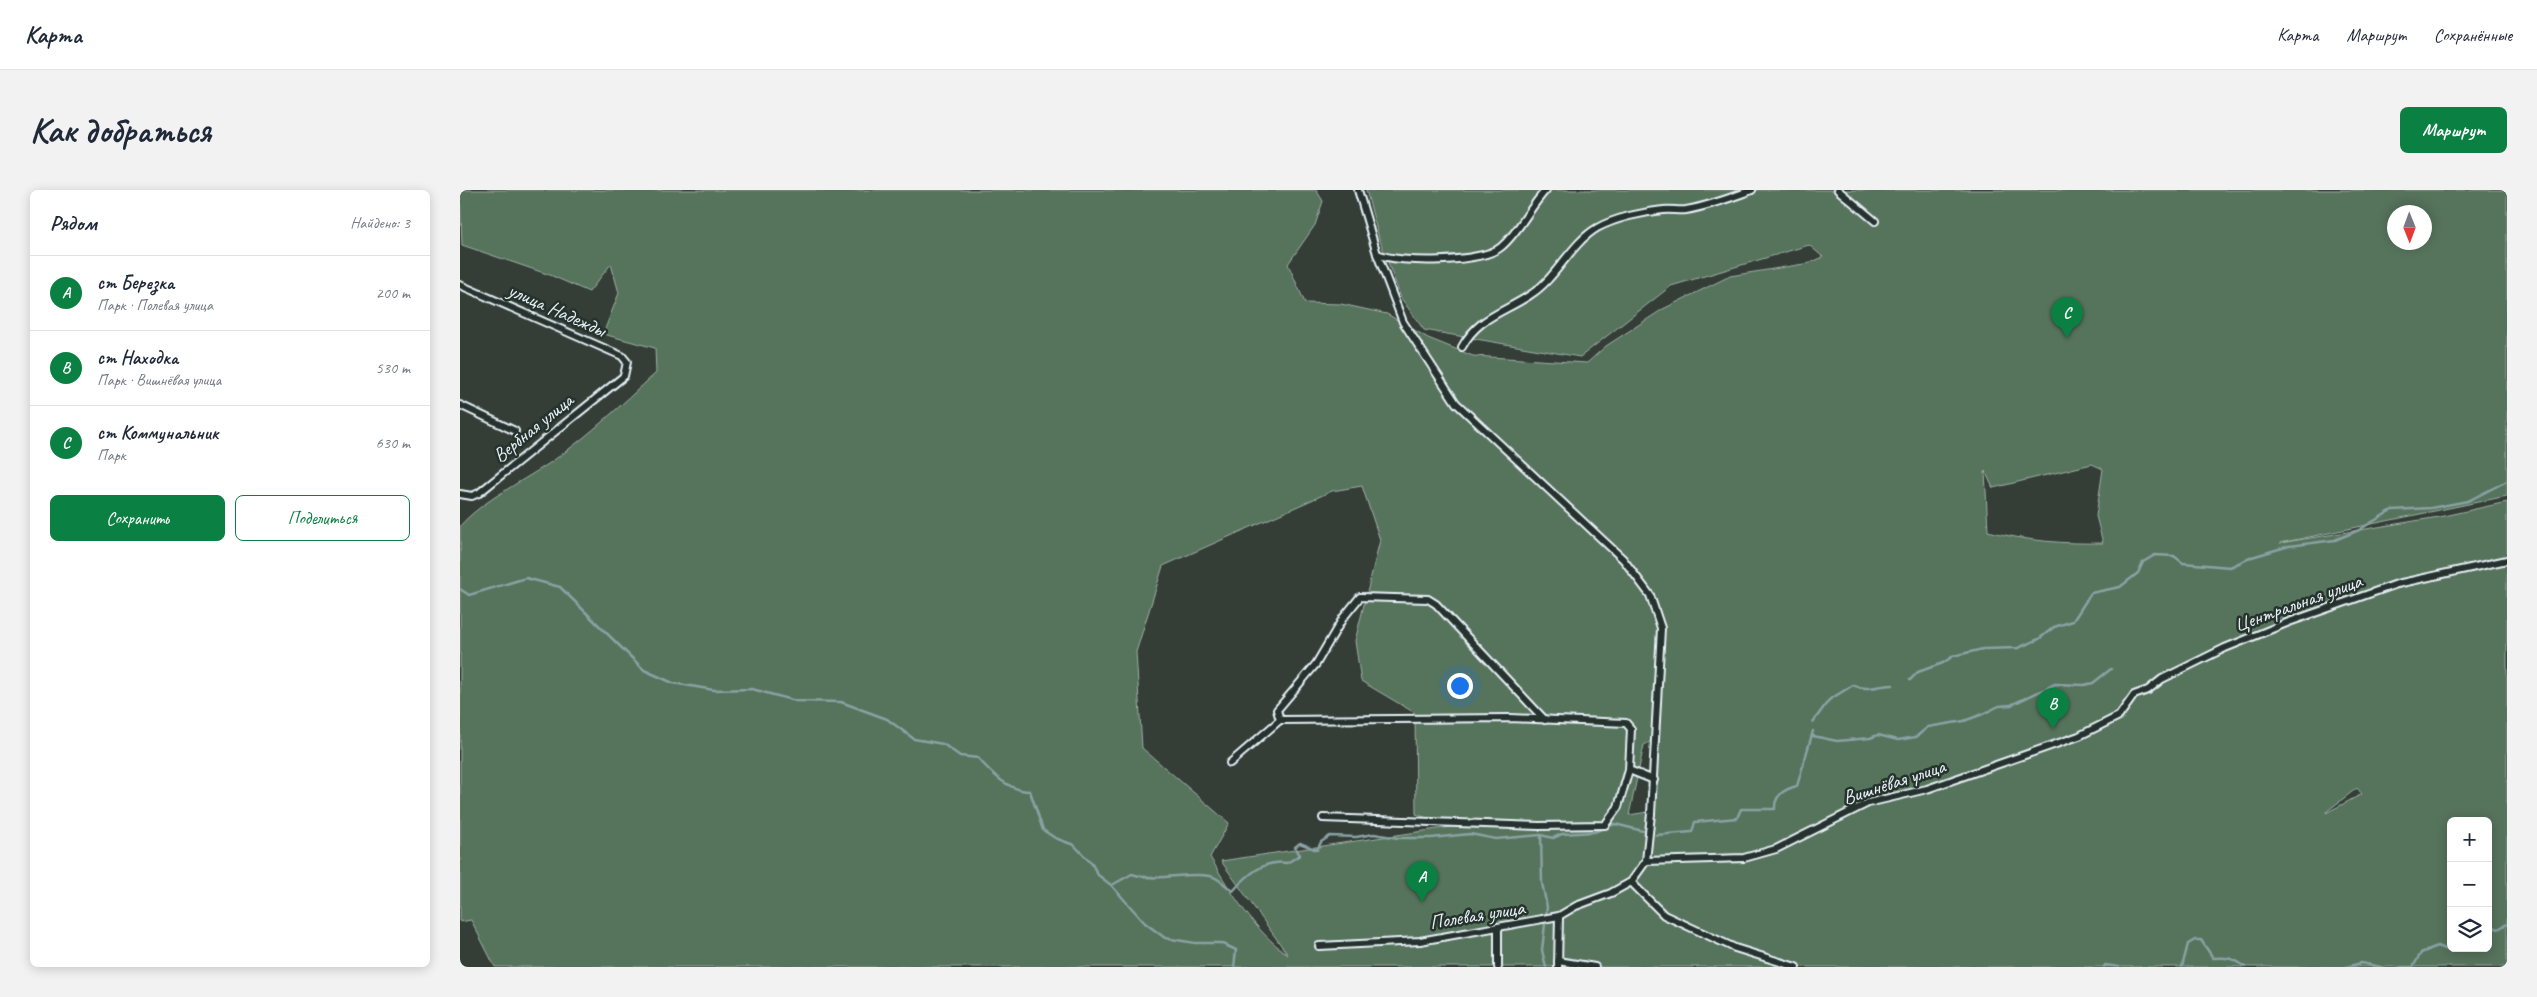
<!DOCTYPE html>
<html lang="ru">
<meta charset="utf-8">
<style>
:root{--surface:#fff;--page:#f2f2f3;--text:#1f2937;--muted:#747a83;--line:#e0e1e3;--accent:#0b8043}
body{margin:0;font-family:Caveat,sans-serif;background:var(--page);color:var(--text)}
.controls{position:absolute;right:15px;bottom:15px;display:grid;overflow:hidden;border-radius:8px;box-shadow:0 2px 12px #0003}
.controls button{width:45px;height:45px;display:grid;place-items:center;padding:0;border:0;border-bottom:1px solid var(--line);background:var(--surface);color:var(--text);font:25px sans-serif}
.compass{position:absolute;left:1927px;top:15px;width:45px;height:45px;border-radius:50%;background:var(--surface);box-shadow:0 2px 12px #0003;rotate:179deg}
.you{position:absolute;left:999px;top:495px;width:18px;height:18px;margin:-12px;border:4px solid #fff;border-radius:50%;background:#1a73e8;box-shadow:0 0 0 8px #1a73e833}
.badge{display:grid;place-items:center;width:32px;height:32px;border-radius:50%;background:var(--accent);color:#fff;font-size:16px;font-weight:700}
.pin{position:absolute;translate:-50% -41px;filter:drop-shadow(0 1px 2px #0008)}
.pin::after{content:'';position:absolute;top:26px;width:18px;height:15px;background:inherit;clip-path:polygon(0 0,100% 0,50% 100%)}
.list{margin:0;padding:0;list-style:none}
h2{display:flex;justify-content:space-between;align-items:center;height:65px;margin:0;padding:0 20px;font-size:21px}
h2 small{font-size:16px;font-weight:400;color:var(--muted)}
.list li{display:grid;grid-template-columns:32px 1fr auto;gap:15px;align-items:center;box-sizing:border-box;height:75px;padding:0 20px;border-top:1px solid var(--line)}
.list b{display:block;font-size:19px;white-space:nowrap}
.list p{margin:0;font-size:16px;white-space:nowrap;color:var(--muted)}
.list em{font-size:16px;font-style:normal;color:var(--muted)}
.actions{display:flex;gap:10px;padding:15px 20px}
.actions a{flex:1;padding:11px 0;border:1px solid var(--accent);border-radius:8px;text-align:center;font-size:18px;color:var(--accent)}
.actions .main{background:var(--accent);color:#fff}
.icon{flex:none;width:28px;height:28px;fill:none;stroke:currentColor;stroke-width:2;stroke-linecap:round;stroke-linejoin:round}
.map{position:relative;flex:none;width:2047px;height:777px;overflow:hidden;border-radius:8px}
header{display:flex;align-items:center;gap:30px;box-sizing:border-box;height:70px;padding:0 25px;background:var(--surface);border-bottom:1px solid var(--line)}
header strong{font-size:24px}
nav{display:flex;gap:28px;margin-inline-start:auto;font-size:18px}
.intro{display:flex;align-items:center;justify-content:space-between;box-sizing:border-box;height:120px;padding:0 30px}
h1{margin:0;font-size:35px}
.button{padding:12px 22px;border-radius:8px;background:var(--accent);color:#fff;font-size:18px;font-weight:700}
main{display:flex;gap:30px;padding:0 30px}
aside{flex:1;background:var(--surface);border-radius:8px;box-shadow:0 2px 12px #0003}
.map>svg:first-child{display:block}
.green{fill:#56735b;stroke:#9fb2aa;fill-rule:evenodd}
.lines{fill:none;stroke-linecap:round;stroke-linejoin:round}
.stream{stroke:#89a2a4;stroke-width:2.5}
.minor-casing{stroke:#e8f1f8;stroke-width:10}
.minor{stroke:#26332d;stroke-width:6}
.labels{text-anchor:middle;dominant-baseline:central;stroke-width:5;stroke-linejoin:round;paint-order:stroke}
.street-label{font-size:20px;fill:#e8f1f8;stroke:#26332d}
</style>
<header>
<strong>Карта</strong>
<nav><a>Карта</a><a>Маршрут</a><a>Сохранённые</a></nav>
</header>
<div class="intro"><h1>Как добраться</h1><a class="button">Маршрут</a></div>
<main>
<aside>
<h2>Рядом<small>Найдено: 3</small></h2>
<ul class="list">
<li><span class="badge">A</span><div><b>ст Березка</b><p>Парк · Полевая улица</p></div><em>200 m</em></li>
<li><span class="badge">B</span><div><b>ст Находка</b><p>Парк · Вишнёвая улица</p></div><em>530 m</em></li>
<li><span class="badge">C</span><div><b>ст Коммунальник</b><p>Парк</p></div><em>630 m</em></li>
</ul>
<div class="actions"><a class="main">Сохранить</a><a>Поделиться</a></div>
</aside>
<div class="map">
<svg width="2047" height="777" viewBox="0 0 2047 777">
<rect width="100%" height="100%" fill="#353d37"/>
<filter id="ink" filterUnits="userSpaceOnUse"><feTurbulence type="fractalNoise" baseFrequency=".02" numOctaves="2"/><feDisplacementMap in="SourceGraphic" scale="10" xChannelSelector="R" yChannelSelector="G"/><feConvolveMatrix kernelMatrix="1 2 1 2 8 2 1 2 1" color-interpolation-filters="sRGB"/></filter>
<g filter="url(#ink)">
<!-- green -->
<path class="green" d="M0,0H856L863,11L855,35L828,74L845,113L881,114L927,124L968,148L1013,166L1127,173L1146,156L1203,119L1270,86L1350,73L1363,67L1349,55L1211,96L1120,167L964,140L941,108L919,48L906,0H2047V306L1820,353L1979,327L2047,312V777H35L11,730L0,732V336C21,311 67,289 94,270C130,245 163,213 196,183L195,158L143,144L159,103L151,74L129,102L90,85L2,55ZM1934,22H1964V52H1934ZM1632,274L1643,279L1636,326L1643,353C1604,354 1566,351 1528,341L1525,281L1533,298ZM902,296L920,350L895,451L901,491L955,523L956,624L991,637L761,671L828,765C793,739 772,704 750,667L769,633L682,558L676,462L703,376L872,301ZM1192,551L1188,622L1169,625L1184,555ZM1897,598L1902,604L1866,623V622ZM1991,631H2028V758H1991Z"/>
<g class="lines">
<!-- stream -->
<g class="stream">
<path d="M0,399L9,405L66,388L100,397L184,480L213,493L254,500L292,499L336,511L381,512L427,529L454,549L483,554L500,566L518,568C532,584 549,601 570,601L583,640L595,648L614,655L632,674L638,685L651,695L685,733L705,748L735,753H761L776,760L774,777"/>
<polyline points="1450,490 1458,482 1483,473 1493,466 1523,459 1558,458 1579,449 1594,437 1613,431 1631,403 1660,397 1678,383 1683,372 1695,365 1714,366 1723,373 1770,377 1792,367 1829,356 1875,350 1899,340 1932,320 1971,318 2008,311 2047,291"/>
<path d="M1353,532L1369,510L1393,495C1408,502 1417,495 1433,495"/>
<polyline points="1353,546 1377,551 1410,548 1418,545 1438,550 1456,547 1468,537 1504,531 1523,524 1539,516 1551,515 1595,494 1624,495 1633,493 1651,479"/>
<polyline points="1081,645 1082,693 1087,717 1082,760 1086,777"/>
<path d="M1196,645L1232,642L1235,632L1277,628L1281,619H1315C1314,605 1325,599 1337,596L1353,541"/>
<path d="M652,695L672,684C701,693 724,681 750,686C758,687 767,697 773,701C787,685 805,669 827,673L840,665L835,657L840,653L857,660L861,652L870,646L896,647L914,644L938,648H971L1010,644L1036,649L1081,645L1093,648L1102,644L1134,642L1155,634L1183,641"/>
<polyline points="2028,734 2038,739 2047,734"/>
<polyline points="1644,777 1645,775 1659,777"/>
<path d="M1722,777L1728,754L1735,750H1741L1753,768C1767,767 1774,768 1785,777"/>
<polyline points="1886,777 1901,773 1921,777"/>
<polyline points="1941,777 1953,777 1961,763 1977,756 1987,760 1991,758"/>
</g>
<!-- minor casing -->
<g class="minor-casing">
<g id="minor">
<polyline points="1378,0 1415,31"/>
<path d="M917,64C939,74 1022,73 1041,57C1060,41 1069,18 1086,0"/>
<polyline points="0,95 162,166 167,172 164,186 19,303 12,306 0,304"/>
<path d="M1002,157C1018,127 1043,123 1070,105C1097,88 1110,54 1137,38C1155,28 1183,22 1203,20C1211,19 1219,21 1226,20C1249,16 1270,8 1292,0"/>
<polyline points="0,215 55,241"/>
<polyline points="820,530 817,520 856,474 883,428 900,407 968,409 976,414 1085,530"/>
<polyline points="770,573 820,530 1050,528 1166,533 1171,539 1169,580 1194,590"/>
<polyline points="863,628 1079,636 1145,635 1158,617 1169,580"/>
<polyline points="1186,671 1284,668 1316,659 1408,613 1467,599 1619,546 1659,526 1674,505 1688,500 1702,489 1765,458 1829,432 1937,394 2047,370"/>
<polyline points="1171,692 1204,725 1275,758 1336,777"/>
<polyline points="859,756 960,751 1099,726 1116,716 1151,703 1171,692 1186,671 1191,624 1201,438 1190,405 1163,369 996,213 943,132 917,64 898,0"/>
<polyline points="1098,771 1135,777"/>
<polyline points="1038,777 1038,737"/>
<polyline points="1098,777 1099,726"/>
</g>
</g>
<!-- minor -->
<use href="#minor" class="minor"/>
</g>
</g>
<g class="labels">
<!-- street labels -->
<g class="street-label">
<text transform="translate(97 120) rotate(24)">улица Надежды</text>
<text transform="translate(73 238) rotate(-39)">Вербная улица</text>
<text transform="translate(1838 413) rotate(-20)">Центральная улица</text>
<text transform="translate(1434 592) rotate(-18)">Вишнёвая улица</text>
<text transform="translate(1017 725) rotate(-9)">Полевая улица</text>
</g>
</g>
</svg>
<div class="controls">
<button>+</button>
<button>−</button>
<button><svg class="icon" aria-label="layers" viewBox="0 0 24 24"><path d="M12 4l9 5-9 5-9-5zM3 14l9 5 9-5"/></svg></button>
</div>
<svg class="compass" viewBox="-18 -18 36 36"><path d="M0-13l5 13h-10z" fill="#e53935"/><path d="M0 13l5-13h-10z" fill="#747a83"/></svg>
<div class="you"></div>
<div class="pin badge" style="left:962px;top:712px">A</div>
<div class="pin badge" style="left:1593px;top:539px">B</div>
<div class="pin badge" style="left:1607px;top:148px">C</div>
</div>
</main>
